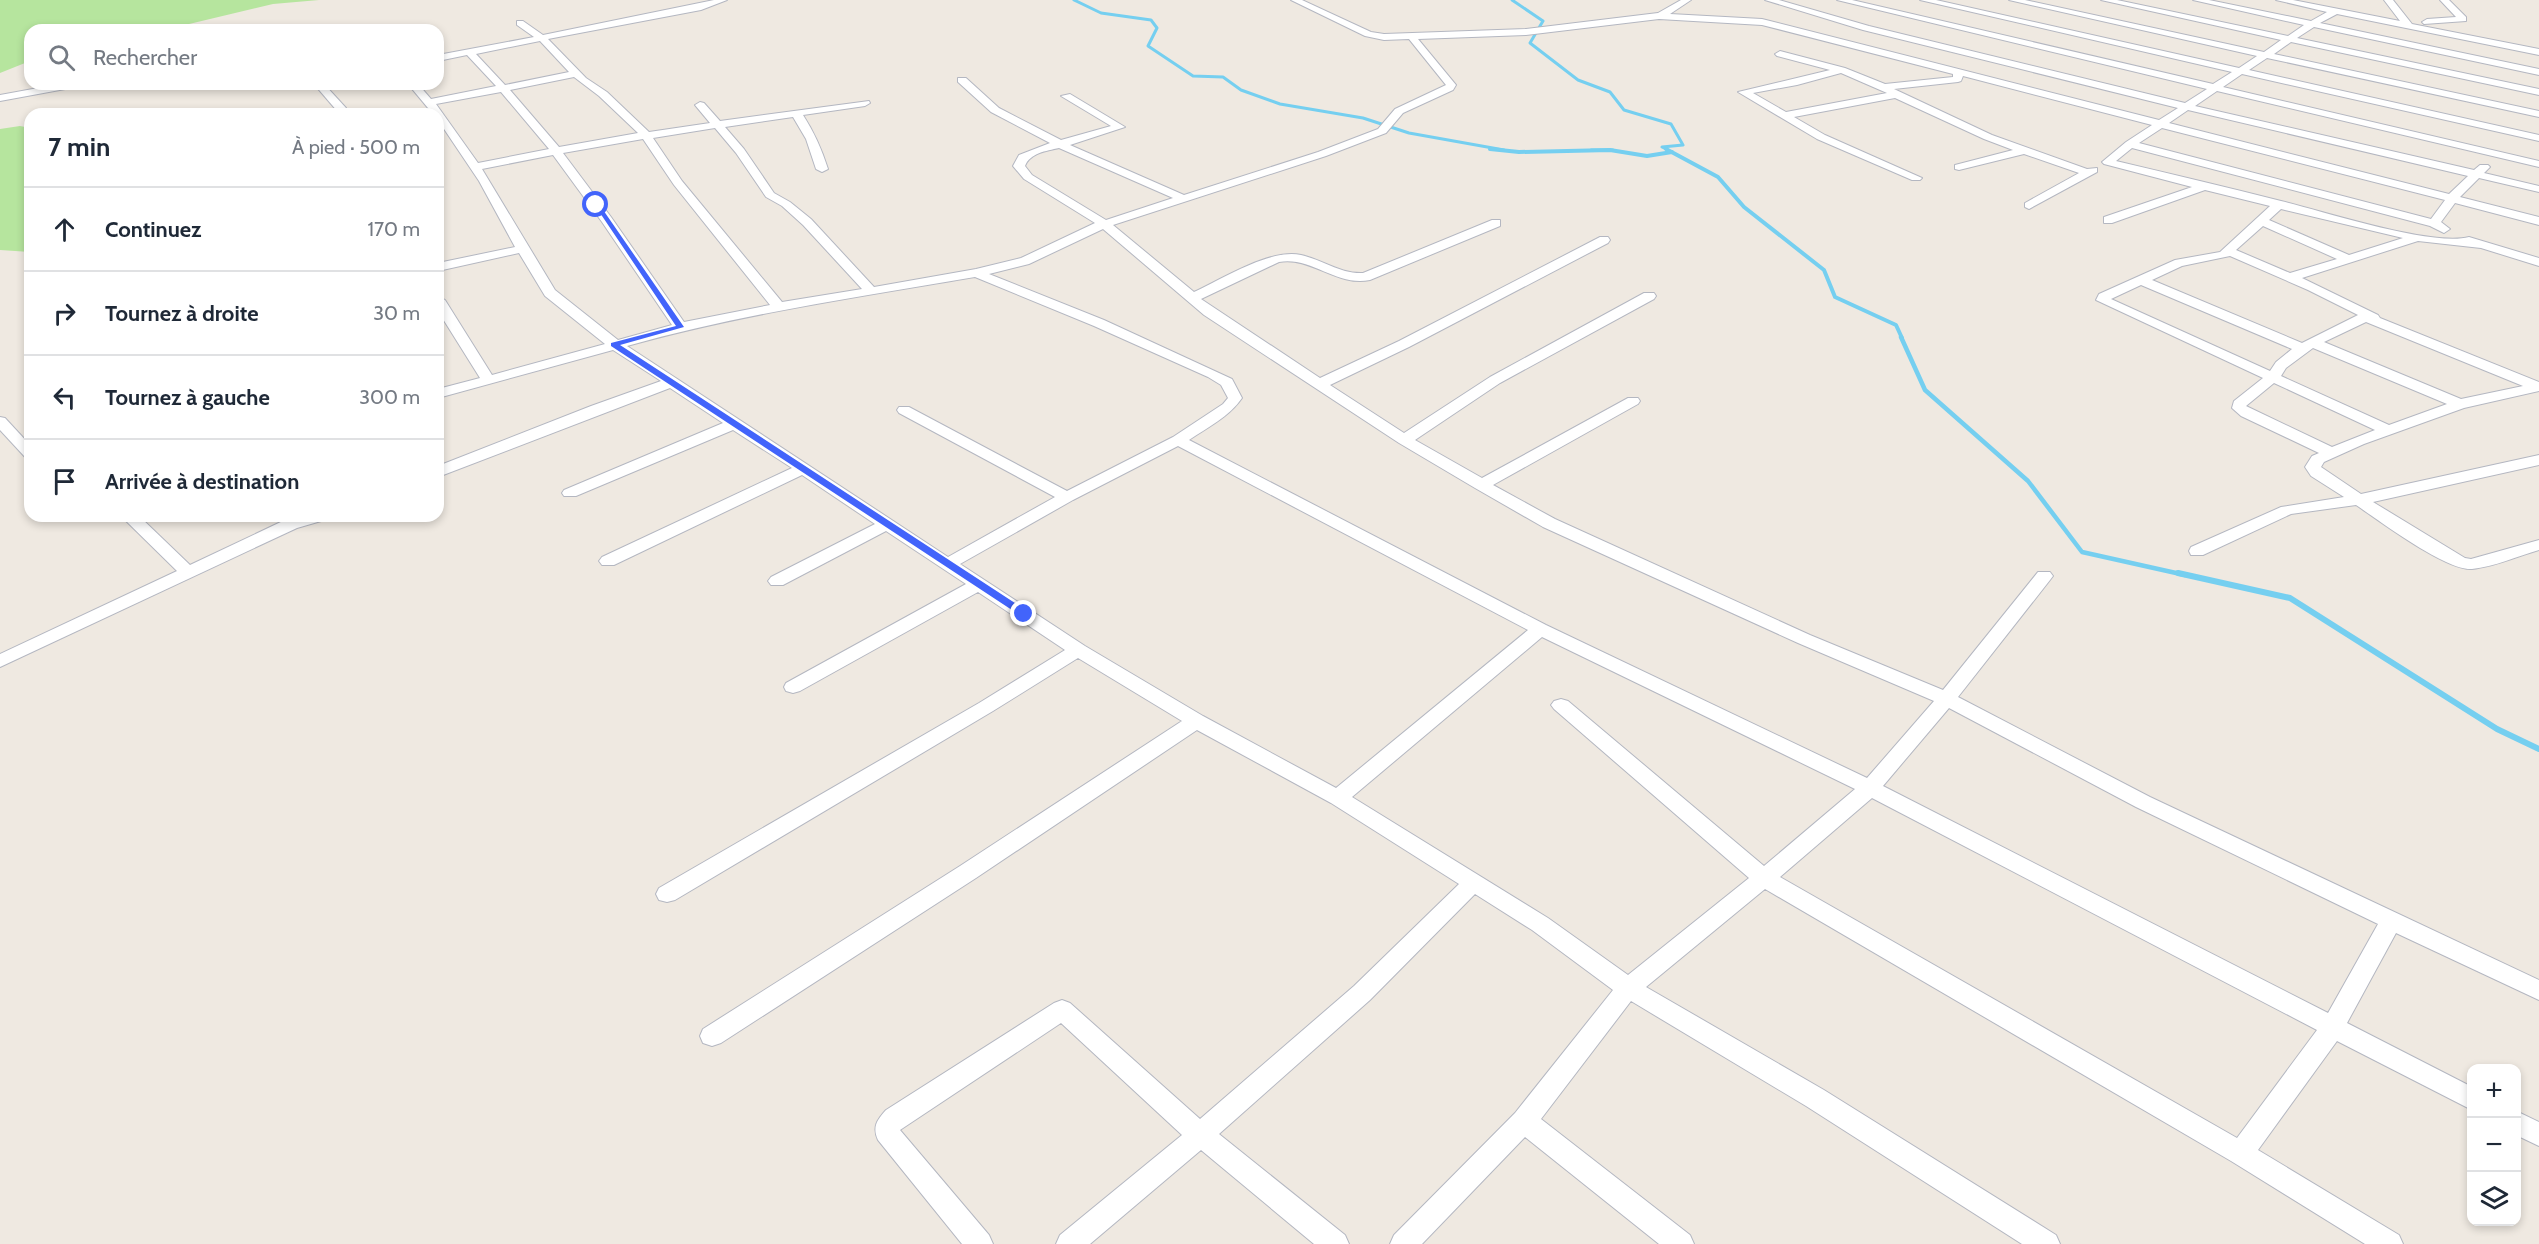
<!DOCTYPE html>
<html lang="fr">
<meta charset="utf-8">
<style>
:root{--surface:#fff;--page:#f6f6f7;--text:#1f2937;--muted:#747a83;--line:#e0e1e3}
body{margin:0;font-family:Cabin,sans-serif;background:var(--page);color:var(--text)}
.controls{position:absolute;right:18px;bottom:18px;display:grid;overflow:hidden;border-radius:12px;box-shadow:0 3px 9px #0003}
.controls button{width:54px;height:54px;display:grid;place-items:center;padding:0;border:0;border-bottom:2px solid var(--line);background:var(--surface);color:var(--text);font:30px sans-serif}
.stop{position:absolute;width:18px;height:18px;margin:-14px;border:4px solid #4264fb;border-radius:50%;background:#fff}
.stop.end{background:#4264fb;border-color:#fff;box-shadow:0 2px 6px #0008}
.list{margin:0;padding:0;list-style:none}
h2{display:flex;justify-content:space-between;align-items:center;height:78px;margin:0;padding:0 24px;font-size:26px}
h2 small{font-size:20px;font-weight:400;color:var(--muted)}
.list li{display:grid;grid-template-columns:39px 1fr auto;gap:18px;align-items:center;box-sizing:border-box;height:84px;padding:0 24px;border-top:2px solid var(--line)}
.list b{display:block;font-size:22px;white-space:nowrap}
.list em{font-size:20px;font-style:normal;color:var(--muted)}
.icon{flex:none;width:33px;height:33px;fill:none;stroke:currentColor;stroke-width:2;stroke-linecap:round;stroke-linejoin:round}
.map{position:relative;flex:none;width:2539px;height:1244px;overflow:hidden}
.search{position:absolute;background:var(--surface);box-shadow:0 3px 9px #0003;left:24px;top:24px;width:420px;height:66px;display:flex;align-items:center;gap:15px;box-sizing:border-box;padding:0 21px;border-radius:18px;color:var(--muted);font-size:22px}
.panel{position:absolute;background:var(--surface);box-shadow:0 3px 9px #0003;left:24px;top:108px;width:420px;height:414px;border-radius:18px}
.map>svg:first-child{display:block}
.green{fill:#b6e59e}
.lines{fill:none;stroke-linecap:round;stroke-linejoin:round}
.stream-far3{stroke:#75cff0;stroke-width:3}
.stream-far2{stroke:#75cff0;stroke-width:4}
.stream-far1{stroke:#75cff0;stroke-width:4.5}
.stream{stroke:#75cff0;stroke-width:6}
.minor-casing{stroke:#b4b7c1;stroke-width:2}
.minor{fill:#fff;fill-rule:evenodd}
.route{fill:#4264fb}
</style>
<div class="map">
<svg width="2539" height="1244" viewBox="0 0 2539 1244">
<rect width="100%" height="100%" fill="#efe9e1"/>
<!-- green -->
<g class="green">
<polygon points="0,0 319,0 273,4 164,30 30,30 30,61 0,73"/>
<polygon points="20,126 30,128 30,252 0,250 0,129"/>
</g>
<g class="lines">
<!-- stream-far3 -->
<g class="stream-far3">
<polyline points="1074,0 1101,13 1151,20 1157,28 1148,46 1193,76 1223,77 1241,90 1280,104 1363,118 1409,133 1504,150"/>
<polyline points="1512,0 1543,21 1530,43 1578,80 1610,92 1624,110 1671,124 1683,145 1662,147 1668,150"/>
<polyline points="1591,150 1613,150"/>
</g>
<!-- stream-far2 -->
<g class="stream-far2">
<polyline points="1490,149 1519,152 1610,150 1647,156 1672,152"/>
<polyline points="1666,149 1718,177 1744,207 1824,270 1835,297 1896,325 1902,338"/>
</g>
<!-- stream-far1 -->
<polyline class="stream-far1" points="1901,337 1925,390 2028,481 2082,552 2185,575"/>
<!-- stream -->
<polyline class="stream" points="2178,573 2290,598 2497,729 2539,749"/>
<!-- minor casing -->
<g class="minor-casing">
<g id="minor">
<path d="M714,0H727L701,10L548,39L586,78L607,92L649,132L710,123L695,105L700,102L704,103L720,121L869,101L870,103L865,106L803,115C814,132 822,150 828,169L822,172L816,169L806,139L793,117L725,127L744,149L774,193L790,202L811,219L874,287L976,269L1021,258L1095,223L1024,179L1013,166L1019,155L1050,143L991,112L958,82V78H966L999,108L1061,140L1111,126L1061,96L1070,94L1125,127L1070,145L1184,195L1318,152L1378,129L1395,109L1446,85L1409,39L1384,40L1365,36L1291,0H1302L1371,32L1384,34L1526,29L1658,13L1681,0H1691L1670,14L1762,19L2159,120L2178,108L1863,30L1765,0H1779L1869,26L2185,103L2207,89L1837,0H1852L2213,84L2232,72L1920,0H1936L2239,68L2257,56L2009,0H2025L2264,52L2281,40L2101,0H2117L2288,36L2304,25L2193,0H2209L2311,21L2327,12L2276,0H2293L2400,21L2384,0H2393L2412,24L2539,49V55L2337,14L2320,23L2539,69V75L2314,27L2297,38L2539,89V95L2291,42L2274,54L2539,111V117L2267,58L2249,70L2539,135V141L2242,74L2223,87L2539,161V167L2217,91L2195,106L2474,170L2480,165H2488L2490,167L2484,173L2539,186V192L2479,178L2460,197L2539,217V225L2455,203L2441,222L2450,229L2444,233L2430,226L2132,148L2116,161C2171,174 2227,187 2281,201C2323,211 2432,247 2469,237L2539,258V266L2481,248L2418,241L2302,278L2378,315L2380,318L2539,382V391L2464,408L2364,444L2324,462L2321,467L2361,494L2539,455V465L2373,502L2465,558L2471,559L2539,540V550C2518,556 2494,567 2472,569C2446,571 2380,521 2356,505L2291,514L2203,555H2191L2189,551L2191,547L2281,507L2344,497L2311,476L2305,467L2312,456L2319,453L2241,416L2232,408L2234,401L2263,378L2096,300L2099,294L2175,260L2220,252L2270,206L2205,190L2112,223H2104V217L2192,187L2104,164L2102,162L2126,142L2152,125L1963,76L1961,81L1958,82L1894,89L1992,135L2087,169L2097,168V172L2029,209L2025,207V203L2079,173L2024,154L1959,170L1955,169V165L2013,150L1984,139L1895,98L1794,117L1825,135L1922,178L1920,180H1912L1817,139L1738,92L1830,70L1777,56L1775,54L1780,51L1845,68L1885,84L1953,77V74L1762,25L1659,19L1526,35L1418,39L1456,85L1453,90L1403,113L1386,133L1326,156L1113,225L1194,292C1222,279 1271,248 1301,255C1323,260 1340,274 1363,273L1492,220H1500V226L1370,280C1337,287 1311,256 1279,262L1201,299L1320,378L1399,341L1600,237H1608L1610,240L1608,243L1409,347L1330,385L1404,433L1490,377L1644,293H1654L1656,296L1654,299L1500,383L1415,440L1482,478L1628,398H1638L1640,401L1638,404L1493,485L1555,519L1810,635L1943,690L2038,572H2050L2053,576L2050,580L1958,697L2150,797L2539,980V1000L2396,933L2347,1023L2472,1087V1110L2337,1041L2258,1150L2399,1235L2403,1244H2365L2231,1161L1765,889L1646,987L1824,1090L2056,1235L2060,1244H2022L1806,1106L1631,1001L1541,1119L1690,1235L1694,1244H1659L1525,1137L1422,1244H1390L1394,1235L1515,1113L1613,990L1532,930L1475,894L1370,1000L1219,1134L1345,1235L1349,1244H1314L1201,1150L1090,1244H1056L1060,1235L1182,1135L1061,1023L900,1130L989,1235L993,1244H962L878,1140C872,1127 877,1120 886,1110L1054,1003L1062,1000L1070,1003L1200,1119L1354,986L1459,884L1331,803L1197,730L976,878L721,1043L712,1046L703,1043L700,1036L703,1029L960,866L1182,721L1078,658L993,711L675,900L667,902L659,900L656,894L659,888L979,703L1065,650L978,592L800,691L793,693L786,691L784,687L786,683L966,584L886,531L783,585H771L768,581L771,577L875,524L802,475L614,565H602L599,561L602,557L792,468L733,430L576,496H564L562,493L564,490L723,423L670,388L438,477V466L591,406L661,381L613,350L438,398V389L480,378L438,311V296L445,300L492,375L605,344L545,296L519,253L438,271V263L515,247L479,181L438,120V114H433L408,84H418L431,99L496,86L467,55L438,61V55L534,37L517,25V21H523L543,35ZM540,41L569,72L505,85L476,54ZM1841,73L1887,93L1786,112L1753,93L1797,85ZM574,77L599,96L638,133L559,147L510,90ZM501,92L549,149L478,163L436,104ZM2188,110L2468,176L2449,194L2169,123ZM715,128L736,153L766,197L782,206L803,225L862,289L782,302L682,181L653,138ZM2162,128L2445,200L2431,219L2139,143ZM643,139L674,185L770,305L684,322L611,217L563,153ZM1059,148L1173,198L1106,220L1032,175L1025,166C1030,153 1046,151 1059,148ZM553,155L602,222L672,325L618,340L555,290L482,169ZM2281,209L2403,238L2349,255L2269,220ZM2263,226L2337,259L2290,273L2236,250ZM1103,229L1204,315L1399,443L1475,488L1543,527L1798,643L1934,701L1867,778L1546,625L1189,440C1208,427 1229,417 1242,398L1232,379L1104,320L989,274L1029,264ZM2230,256L2308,290L2358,315L2302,343L2152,280L2182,266ZM975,277L1094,326L1208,377L1221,385L1228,398L1223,404L1173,437L1067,491L909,407H899L897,410L899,413L1055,497L948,557L627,346C741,314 858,297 975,277ZM2141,285L2292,349L2276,362L2270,371L2111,299ZM2366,322L2523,386L2461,399L2324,342ZM2313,348L2447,404L2389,425L2281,376L2286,368ZM2274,383L2375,430L2332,447L2246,406ZM1178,446L1528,630L1336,788L1203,716L1085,646L960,564L1073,500ZM1542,637L1855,789L1764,866L1568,701L1561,699L1554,701L1551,705L1554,709L1749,878L1628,975L1548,918L1352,797ZM1949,708L2136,807L2378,924L2328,1013L1883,786ZM1872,798L2317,1030L2237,1138L1780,877Z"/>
<polygon points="2440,0 2449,0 2466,17 2466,21 2424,24 2422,22 2427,19 2456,17"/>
<polygon points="60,84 81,84 76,87 0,101 0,95"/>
<polygon points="314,84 324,84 346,108 346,112 338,112"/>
<polygon points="0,417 5,418 30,445 30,459 25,457 0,430"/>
<polygon points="121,516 139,516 190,565 285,520 303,516 330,516 328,519 297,528 0,667 0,654 177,571"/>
<polygon points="2516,1111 2539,1122 2539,1146 2516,1135"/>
</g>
</g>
<!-- minor -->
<use href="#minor" class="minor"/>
</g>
<!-- route -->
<polygon class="route" points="594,204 599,204 684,327 620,345 1027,611 1027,616 1021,616 611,346 611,343 676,326"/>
</svg>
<div class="controls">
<button>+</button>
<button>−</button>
<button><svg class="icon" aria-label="layers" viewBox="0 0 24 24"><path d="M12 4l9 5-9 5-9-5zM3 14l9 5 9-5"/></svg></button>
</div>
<div class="stop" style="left:596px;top:205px"></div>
<div class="stop end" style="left:1024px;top:614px"></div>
<div class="search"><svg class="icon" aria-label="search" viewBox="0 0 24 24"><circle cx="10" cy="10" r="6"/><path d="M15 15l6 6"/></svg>Rechercher</div>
<section class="panel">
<h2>7 min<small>À pied · 500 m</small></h2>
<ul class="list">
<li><svg class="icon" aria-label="ahead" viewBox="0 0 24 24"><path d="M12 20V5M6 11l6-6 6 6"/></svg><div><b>Continuez</b></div><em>170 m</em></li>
<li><svg class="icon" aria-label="right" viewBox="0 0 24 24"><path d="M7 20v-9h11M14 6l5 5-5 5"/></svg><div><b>Tournez à droite</b></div><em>30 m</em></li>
<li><svg class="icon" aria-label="left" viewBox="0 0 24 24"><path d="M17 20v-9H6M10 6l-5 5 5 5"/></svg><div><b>Tournez à gauche</b></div><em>300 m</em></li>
<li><svg class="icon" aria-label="arrive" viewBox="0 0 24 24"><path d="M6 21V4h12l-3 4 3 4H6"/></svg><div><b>Arrivée à destination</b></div></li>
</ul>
</section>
</div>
